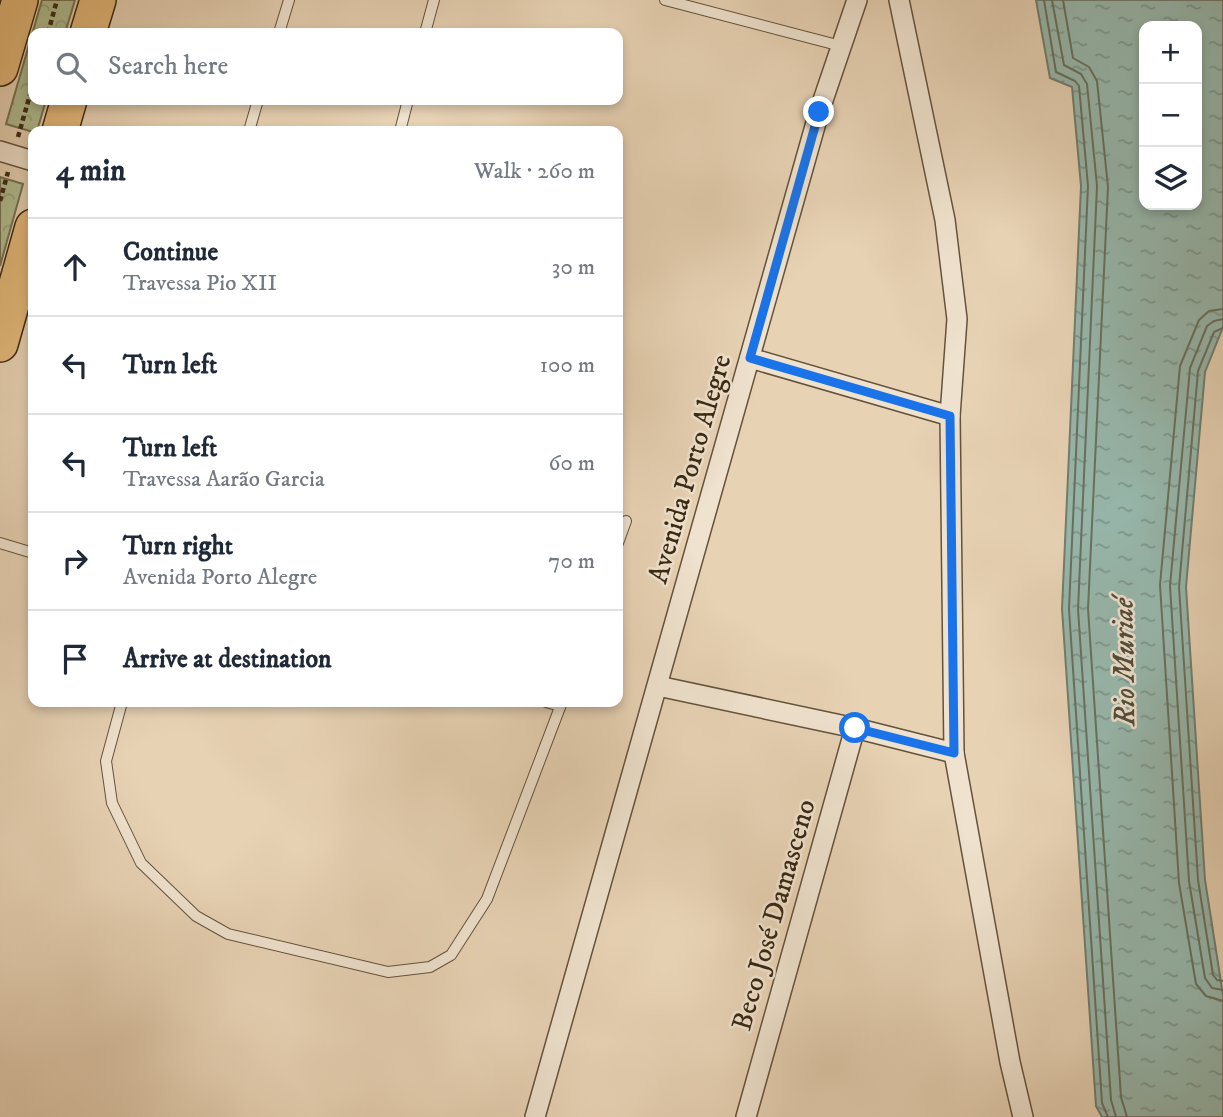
<!DOCTYPE html>
<meta charset="utf-8">
<style>
:root{--surface:#fff;--page:#f2f2f3;--text:#1f2937;--muted:#747a83;--line:#e0e1e3}
body{margin:0;font-family:"IM FELL DW Pica",serif;background:var(--page);color:var(--text)}
.controls{position:absolute;right:21px;top:21px;display:grid;overflow:hidden;border-radius:14px;box-shadow:0 4px 10px #0003}
.controls button{width:63px;height:63px;display:grid;place-items:center;padding:0;border:0;border-bottom:2px solid var(--line);background:var(--surface);color:var(--text);font:35px sans-serif}
.stop{position:absolute;width:21px;height:21px;margin:-16px;border:5px solid #1a73e8;border-radius:50%;background:#fff}
.stop.end{background:#1a73e8;border-color:#fff;box-shadow:0 2px 7px #0008}
.list{margin:0;padding:0;list-style:none}
h2{display:flex;justify-content:space-between;align-items:center;height:91px;margin:0;padding:0 28px;font-size:30px}
h2 small{font-size:23px;font-weight:400;color:var(--muted)}
.list li{display:grid;grid-template-columns:46px 1fr auto;gap:21px;align-items:center;box-sizing:border-box;height:98px;padding:0 28px;border-top:2px solid var(--line)}
.list b{display:block;font-size:26px;white-space:nowrap}
.list p{margin:0;font-size:23px;white-space:nowrap;color:var(--muted)}
.list em{font-size:23px;font-style:normal;color:var(--muted)}
.icon{flex:none;width:38px;height:38px;fill:none;stroke:currentColor;stroke-width:2;stroke-linecap:round;stroke-linejoin:round}
.map{position:relative;flex:none;width:1223px;height:1117px;overflow:hidden}
.search{position:absolute;background:var(--surface);box-shadow:0 4px 10px #0003;left:28px;top:28px;width:595px;height:77px;display:flex;align-items:center;gap:18px;box-sizing:border-box;padding:0 24px;border-radius:14px;color:var(--muted);font-size:26px}
.panel{position:absolute;background:var(--surface);box-shadow:0 4px 10px #0003;left:28px;top:126px;width:595px;height:581px;border-radius:14px}
.map>svg:first-child{display:block}
.park{fill:url(#park-crowns);stroke:#747252;stroke-width:2}
.water{fill:url(#water-ripples);stroke:#717e6f;stroke-width:2;fill-rule:evenodd}
.lines{fill:none;stroke-linecap:round;stroke-linejoin:round}
.shore{stroke:#687060;stroke-width:2}
.lane-casing{stroke:#64523b;stroke-width:12}
.street-casing{stroke:#64523b;stroke-width:22}
.highway-casing{stroke:#392813;stroke-width:38}
.path{stroke:#392813;stroke-width:4.5;stroke-dasharray:5 3.5;stroke-linecap:butt}
.lane{stroke:#efe2ce;stroke-width:10}
.street{stroke:#efe2ce;stroke-width:19}
.highway{stroke:#e4b97a;stroke-width:35}
.route{stroke:#1a73e8;stroke-width:9}
.labels{text-anchor:middle;dominant-baseline:central;stroke-width:5;stroke-linejoin:round;paint-order:stroke}
.street-label{font-size:28px;fill:#392813;stroke:#efe2ce}
.water-label{font-size:30px;font-style:italic;fill:#504c3a;stroke:#efe2ce}
</style>
<div class="map">
<svg width="1223" height="1117" viewBox="0 0 1223 1117">
<defs>
<pattern id="park-crowns" width="20" height="18" patternUnits="userSpaceOnUse" patternTransform="scale(1.75)"><rect width="20" height="18" fill="#afbd92"/><path d="M2 6a3 3 0 1 1 6 0M12 15a3 3 0 1 1 6 0" fill="none" stroke="#97a27d"/></pattern>
<pattern id="water-ripples" width="26" height="14" patternUnits="userSpaceOnUse" patternTransform="scale(1.75)"><rect width="26" height="14" fill="#97b8ad"/><path d="M2 4q2-2 4 0t4 0M15 11q2-2 4 0t4 0" fill="none" stroke="#7c968c"/></pattern>
</defs>
<rect width="100%" height="100%" fill="#e7d2b4"/>
<filter id="stains"><feTurbulence type="fractalNoise" baseFrequency=".00286" numOctaves="4"/><feColorMatrix values="0 0 0 0 .2 0 0 0 0 .09 0 0 0 0 .02 0 0 0 .5 -.17"/></filter>
<radialGradient id="worn" r=".72"><stop offset=".6" stop-color="#630" stop-opacity="0"/><stop offset="1" stop-color="#630" stop-opacity=".3"/></radialGradient>
<!-- park -->
<g class="park">
<polygon points="42,0 75,0 65,33 33,33 33,100 46,100 37,131 33,132 6,124"/>
<polygon points="0,177 23,184 0,266"/>
</g>
<!-- water -->
<path class="water" d="M1036,0H1223V327L1205,372L1186,587L1205,880L1223,995V1117H1102L1096,1106L1062,609L1081,186L1072,87L1050,78ZM1144,26H1197V205H1144Z"/>
<g class="lines">
<!-- shore -->
<g class="shore">
<polyline points="1044,0 1056,72 1075,81 1079,86 1088,186 1069,609 1102,1103 1108,1117"/>
<polyline points="1052,0 1064,65 1081,74 1087,84 1097,186 1078,609 1111,1100 1116,1117"/>
<polyline points="1063,0 1073,58 1089,67 1097,81 1108,187 1088,609 1121,1097 1127,1117"/>
<polyline points="1223,309 1209,311 1199,320 1180,366 1160,585 1179,883 1196,984 1206,996 1223,1001"/>
<polyline points="1223,319 1214,321 1207,326 1190,368 1170,586 1189,881 1205,978 1212,988 1223,990"/>
<polyline points="1223,328 1214,332 1198,371 1179,587 1198,880 1213,975 1217,980 1223,981"/>
</g>
<!-- lane casing -->
<g class="lane-casing">
<g id="lane">
<polyline points="665,0 841,46"/>
<polyline points="279,33 289,0"/>
<polyline points="425,33 434,0"/>
<polyline points="249,131 258,100"/>
<polyline points="400,131 408,100"/>
<polyline points="0,543 33,553"/>
<polyline points="618,543 626,521"/>
<polyline points="122,702 106,761 112,803 141,863 196,916 228,934 388,972 430,967 451,955 487,899 562,702"/>
<polyline points="546,702 560,706"/>
</g>
</g>
<!-- street casing -->
<g class="street-casing">
<g id="street">
<polyline points="899,0 945,220 957,319 950,416 954,753 1010,1062 1023,1117"/>
<polyline points="0,151 33,161"/>
<polyline points="750,358 950,416"/>
<polyline points="658,686 855,728 954,753"/>
<polyline points="535,1117 819,112 857,0"/>
<polyline points="746,1117 855,728"/>
</g>
</g>
<!-- highway casing -->
<g class="highway-casing">
<g id="highway">
<polyline points="88,33 98,0"/>
<polyline points="0,68 20,0"/>
<polyline points="60,131 69,100"/>
<polyline points="0,344 33,227"/>
</g>
</g>
<!-- path -->
<g class="path">
<polyline points="48,33 57,0"/>
<polyline points="18,137 33,84"/>
<polyline points="0,201 8,172"/>
</g>
<!-- lane -->
<use href="#lane" class="lane"/>
<!-- street -->
<use href="#street" class="street"/>
<!-- highway -->
<use href="#highway" class="highway"/>
</g>
<g class="lines">
<!-- route -->
<polyline class="route" points="819,112 750,358 950,416 954,753 855,728"/>
</g>
<g class="labels">
<!-- street labels -->
<g class="street-label">
<text transform="translate(690 469) rotate(-74)">Avenida Porto Alegre</text>
<text transform="translate(774 915) rotate(-74)">Beco José Damasceno</text>
</g>
<!-- water labels -->
<g class="water-label">
<text transform="translate(1125 662) rotate(-91)">Rio Muriaé</text>
</g>
</g>
<rect width="100%" height="100%" filter="url(#stains)"/>
<rect width="100%" height="100%" fill="url(#worn)"/>
</svg>
<div class="controls">
<button>+</button>
<button>−</button>
<button><svg class="icon" aria-label="layers" viewBox="0 0 24 24"><path d="M12 4l9 5-9 5-9-5zM3 14l9 5 9-5"/></svg></button>
</div>
<div class="stop" style="left:855px;top:728px"></div>
<div class="stop end" style="left:819px;top:112px"></div>
<div class="search"><svg class="icon" aria-label="search" viewBox="0 0 24 24"><circle cx="10" cy="10" r="6"/><path d="M15 15l6 6"/></svg>Search here</div>
<section class="panel">
<h2>4 min<small>Walk · 260 m</small></h2>
<ul class="list">
<li><svg class="icon" aria-label="ahead" viewBox="0 0 24 24"><path d="M12 20V5M6 11l6-6 6 6"/></svg><div><b>Continue</b><p>Travessa Pio XII</p></div><em>30 m</em></li>
<li><svg class="icon" aria-label="left" viewBox="0 0 24 24"><path d="M17 20v-9H6M10 6l-5 5 5 5"/></svg><div><b>Turn left</b></div><em>100 m</em></li>
<li><svg class="icon" aria-label="left" viewBox="0 0 24 24"><path d="M17 20v-9H6M10 6l-5 5 5 5"/></svg><div><b>Turn left</b><p>Travessa Aarão Garcia</p></div><em>60 m</em></li>
<li><svg class="icon" aria-label="right" viewBox="0 0 24 24"><path d="M7 20v-9h11M14 6l5 5-5 5"/></svg><div><b>Turn right</b><p>Avenida Porto Alegre</p></div><em>70 m</em></li>
<li><svg class="icon" aria-label="arrive" viewBox="0 0 24 24"><path d="M6 21V4h12l-3 4 3 4H6"/></svg><div><b>Arrive at destination</b></div></li>
</ul>
</section>
</div>
